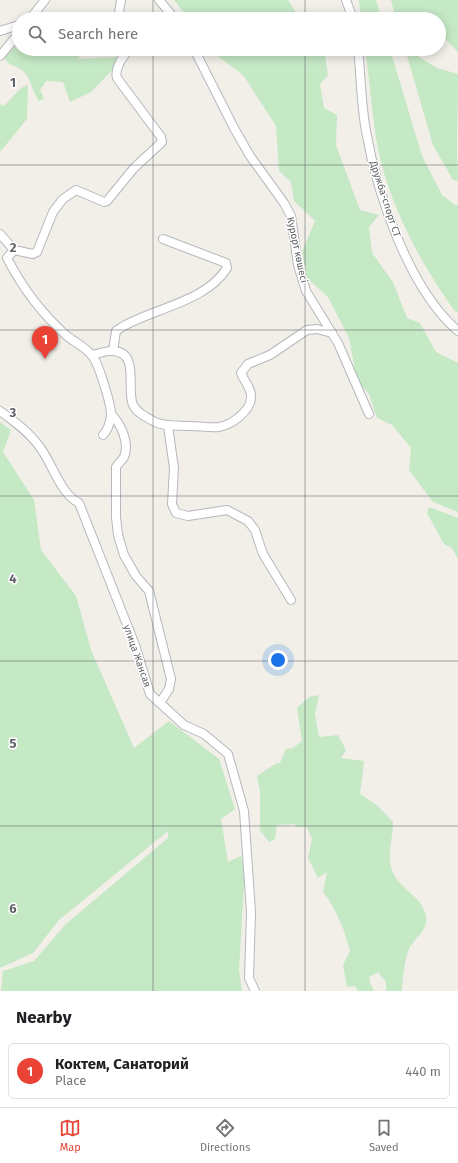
<!DOCTYPE html>
<meta charset="utf-8">
<style>
:root{--surface:#fff;--page:#f2f2f2;--text:#202124;--muted:#757577;--line:#e0e0e0;--accent:#ea4335}
body{margin:0;font-family:"Fira Sans",sans-serif;background:var(--page);color:var(--text)}
.you{position:absolute;left:278px;top:660px;width:14px;height:14px;margin:-10px;border:3px solid #fff;border-radius:50%;background:#1a73e8;box-shadow:0 0 0 6px #1a73e833}
.badge{display:grid;place-items:center;width:26px;height:26px;border-radius:50%;background:var(--accent);color:#fff;font-size:13px;font-weight:700}
.pin{position:absolute;translate:-50% -33px;filter:drop-shadow(0 1px 2px #0008)}
.pin::after{content:'';position:absolute;top:21px;width:14px;height:12px;background:inherit;clip-path:polygon(0 0,100% 0,50% 100%)}
.list{margin:0;padding:0;list-style:none}
h2{display:flex;justify-content:space-between;align-items:center;height:52px;margin:0;padding:0 16px;font-size:17px}
h2 small{font-size:13px;font-weight:400;color:var(--muted)}
.list li{display:grid;grid-template-columns:26px 1fr auto;gap:12px;align-items:center;box-sizing:border-box;height:56px;margin:0 8px 8px;padding:0 8px;border:1px solid var(--line);border-radius:6px}
.list b{display:block;font-size:15px;white-space:nowrap}
.list p{margin:0;font-size:13px;white-space:nowrap;color:var(--muted)}
.list em{font-size:13px;font-style:normal;color:var(--muted)}
.icon{flex:none;width:22px;height:22px;fill:none;stroke:currentColor;stroke-width:2;stroke-linecap:round;stroke-linejoin:round}
.map{position:relative;flex:none;width:458px;height:991px;overflow:hidden}
.search{position:absolute;background:var(--surface);box-shadow:0 2px 10px #0003;left:12px;right:12px;top:12px;height:44px;display:flex;align-items:center;gap:10px;box-sizing:border-box;padding:0 14px;border-radius:22px;color:var(--muted);font-size:15px}
.sheet{height:116px;background:var(--surface)}
nav{display:flex;justify-content:space-around;align-items:center;box-sizing:border-box;height:56px;border-top:1px solid var(--line);background:var(--surface);font-size:11px;color:var(--muted)}
nav a{display:grid;justify-items:center;gap:2px}
nav .on{color:var(--accent)}
.map>svg:first-child{display:block}
.green{fill:#c5e8c5}
.lines{fill:none;stroke-linecap:round;stroke-linejoin:round}
.minor-casing{stroke:#b5b8bc;stroke-width:10}
.minor{stroke:#fff;stroke-width:8}
.grid{fill:none;stroke:#5f6368;stroke-width:1;stroke-opacity:0.55}
.labels{text-anchor:middle;dominant-baseline:central;stroke-width:3;stroke-linejoin:round;paint-order:stroke}
.street-label{font-size:10px;fill:#5f6368;stroke:#fff}
.grid-label{font-size:13px;text-anchor:middle;font-weight:bold;fill:#5f6368;stroke:#fff;stroke-width:3;stroke-linejoin:round;paint-order:stroke}
</style>
<div class="map">
<svg width="458" height="991" viewBox="0 0 458 991">
<rect width="100%" height="100%" fill="#f1efe8"/>
<!-- green -->
<g class="green">
<polygon points="174,0 288,0 300,19 189,19"/>
<polygon points="359,0 376,0 382,19 361,19"/>
<polygon points="391,0 458,0 458,52 439,33 439,19 396,19"/>
<path d="M19,42V49H83L78,59L120,57V62L91,92L70,102L63,82L46,81L40,90L44,98L39,101C32,92 31,77 22,70C15,65 9,66 4,58Z"/>
<polygon points="208,49 324,49 328,75 320,84 324,108 337,115 336,145 360,210 379,215 369,227 372,253 393,282 407,318 420,323 436,352 458,363 458,512 433,502 409,470 411,448 392,425 377,418 369,394 357,381 349,338 328,297 307,278 302,252 315,221 294,201 291,182 279,171 276,126 243,75"/>
<path d="M365,49H390L422,156L442,195L455,205H458V313L454,310C421,264 389,204 378,149C372,116 370,82 365,49Z"/>
<polygon points="405,49 419,49 419,57 437,68 458,74 457,147 458,181 453,180 433,145"/>
<polygon points="28,85 27,119 0,152 0,104 4,106 21,88"/>
<polygon points="0,422 11,430 3,452 34,500 41,550 76,596 91,650 134,748 169,721 219,759 235,809 221,819 228,862 241,856 245,867 239,970 242,991 1,991 3,971 34,961 66,924 168,838 168,831 59,920 33,953 0,968"/>
<polygon points="429,507 458,518 458,559 452,548 444,544 427,513"/>
<path d="M319,695L315,714L319,737L338,735L346,750L341,758L364,761L360,794L378,806L393,822C393,838 386,858 393,873C401,890 424,898 426,917C428,931 414,938 409,949C405,958 402,981 402,991H386V982L378,972L369,977L370,983L374,991H358L355,986L347,987L343,965L350,951C344,929 337,910 323,892L327,872L318,878L308,858L312,839L307,827H298L294,824L277,825L275,839L269,842L260,830V792L257,776L275,764L280,763L286,749L293,748L302,741L297,708L309,697Z"/>
</g>
<g class="lines">
<!-- minor casing -->
<g class="minor-casing">
<g id="minor">
<polyline points="159,0 175,19"/>
<polyline points="346,0 353,19"/>
<polyline points="30,19 45,0"/>
<polyline points="118,19 121,0"/>
<polyline points="0,31 19,25"/>
<polyline points="194,49 234,128 250,156 284,203 291,216 298,265 306,291 338,343 369,414"/>
<path d="M358,49C361,76 361,104 366,131C377,194 409,289 458,331"/>
<polyline points="0,56 19,33"/>
<path d="M0,234L14,250L7,258C22,287 43,315 67,336C76,343 87,348 93,357C99,365 112,407 111,416C110,423 108,430 103,435"/>
<path d="M14,250L33,254L37,252L53,212L63,199L76,190L104,202L107,201L134,168L162,142L161,137L117,78C114,68 123,57 129,49"/>
<path d="M113,351L116,331L122,327C154,308 206,302 227,268L226,263L163,239"/>
<path d="M92,355C98,354 107,350 113,351C140,352 126,389 133,405C137,413 147,418 155,422C166,427 179,425 191,426C200,426 210,428 219,427C231,425 250,412 251,398C252,389 244,381 241,373L248,364L270,355L307,330L317,329L332,333"/>
<path d="M0,411C14,421 29,432 39,446C52,462 60,494 79,503L135,645L150,694L184,725L204,734L228,754L244,811L251,912L249,978L255,991"/>
<path d="M111,414C121,424 130,443 124,457C122,461 118,463 116,467V517L118,535L124,555L136,576L149,591L171,679L169,689L160,703"/>
<polyline points="168,426 174,468 172,504 176,513 188,516 227,510 248,521 255,530 263,554 291,600"/>
</g>
</g>
<!-- minor -->
<use href="#minor" class="minor"/>
</g>
<!-- grid -->
<path class="grid" d="M153,0V19M305,0V19M153,49V991M305,49V991M0,165H458M0,330H458M0,496H458M0,661H458M0,826H458"/>
<g class="labels">
<!-- street labels -->
<g class="street-label">
<text transform="translate(385 199) rotate(72)">Дружба-спорт СТ</text>
<text transform="translate(297 250) rotate(78)">Курорт көшесі</text>
<text transform="translate(137 656) rotate(71)">улица Жансая</text>
</g>
</g>
<g class="grid-label">
<text x="13" y="87">1</text>
<text x="13" y="252">2</text>
<text x="13" y="417">3</text>
<text x="13" y="583">4</text>
<text x="13" y="748">5</text>
<text x="13" y="913">6</text>
</g>
</svg>
<div class="you"></div>
<div class="pin badge" style="left:45px;top:359px">1</div>
<div class="search"><svg class="icon" aria-label="search" viewBox="0 0 24 24"><circle cx="10" cy="10" r="6"/><path d="M15 15l6 6"/></svg>Search here</div>
</div>
<section class="sheet">
<h2>Nearby<small></small></h2>
<ul class="list">
<li><span class="badge">1</span><div><b>Коктем, Санаторий</b><p>Place</p></div><em>440 m</em></li>
</ul>
</section>
<nav>
<a class="on"><svg class="icon" aria-label="map" viewBox="0 0 24 24"><path d="M3 6l6-2 6 2 6-2v14l-6 2-6-2-6 2zM9 4v14M15 6v14"/></svg>Map</a>
<a><svg class="icon" aria-label="directions" viewBox="0 0 24 24"><path d="M12 3l9 9-9 9-9-9zM9 14v-3h6M13 9l2 2-2 2"/></svg>Directions</a>
<a><svg class="icon" aria-label="saved" viewBox="0 0 24 24"><path d="M7 4h10v16l-5-4-5 4z"/></svg>Saved</a>
</nav>
